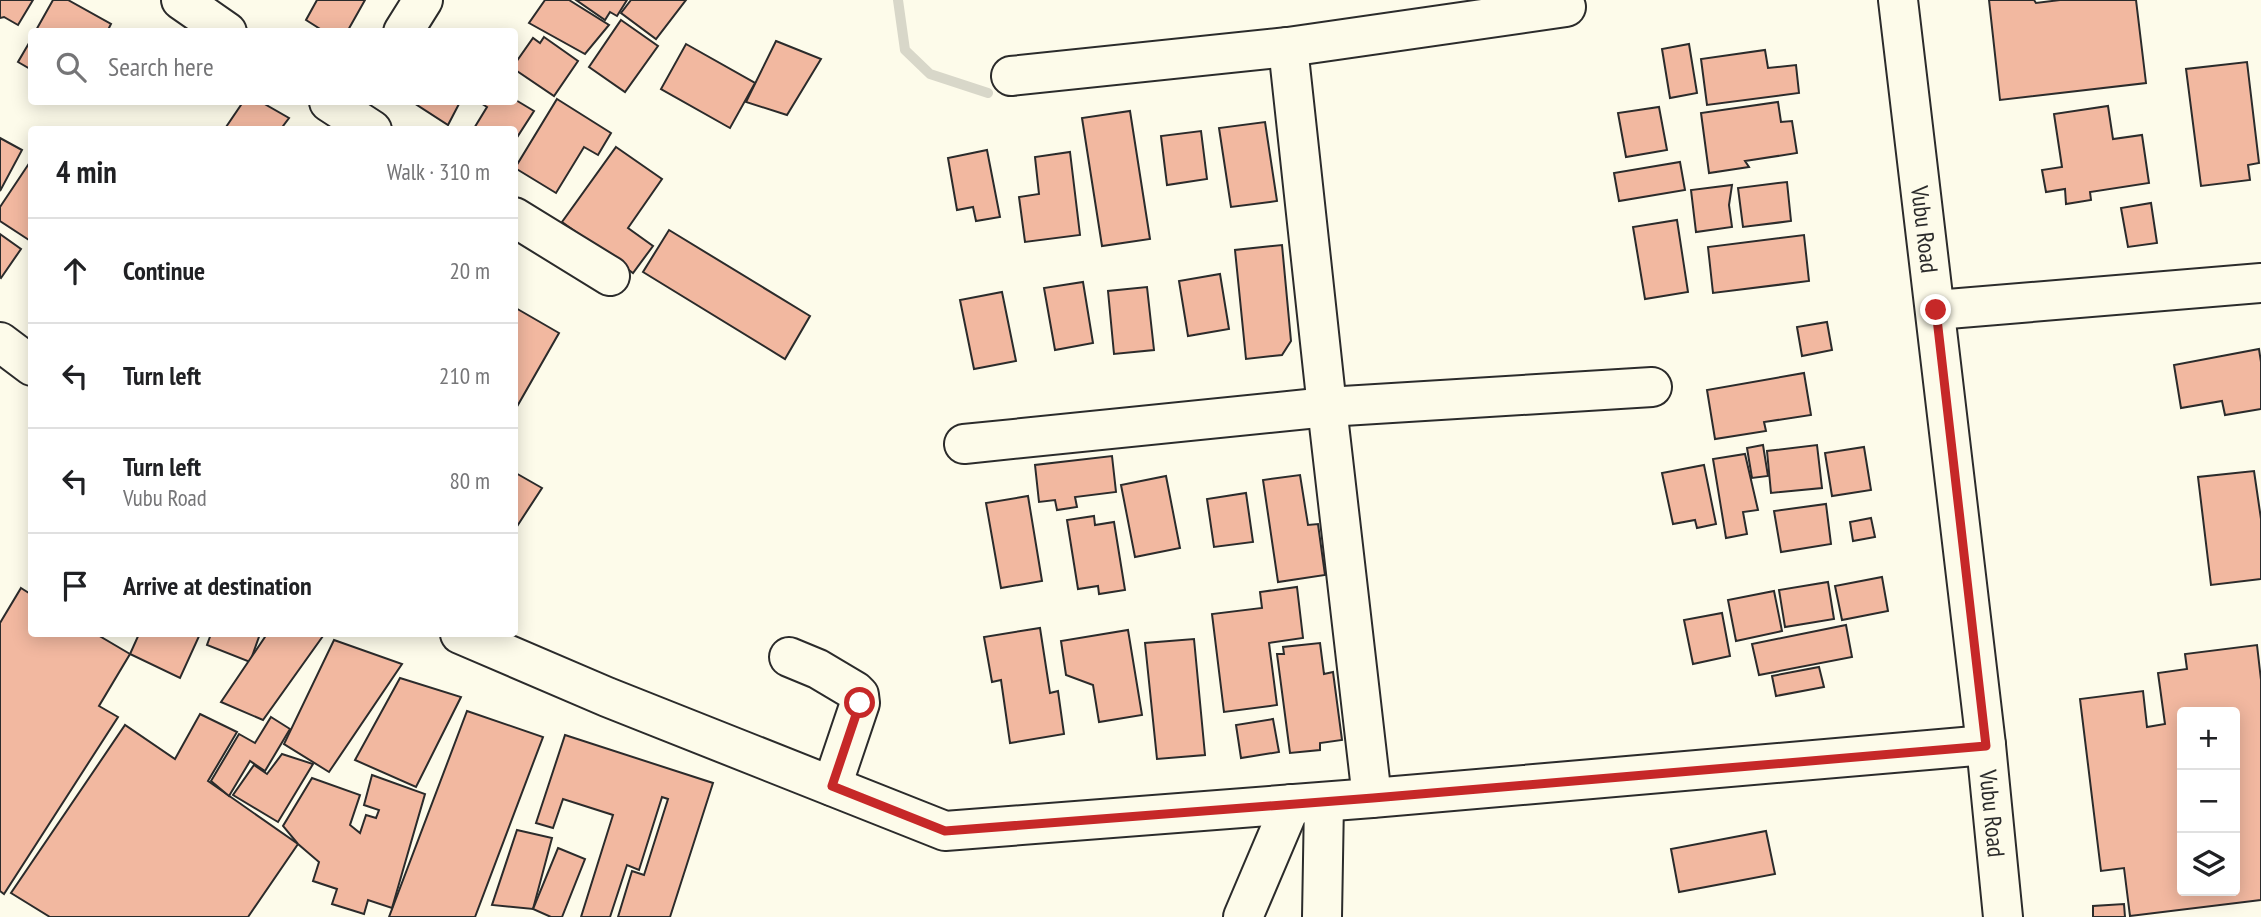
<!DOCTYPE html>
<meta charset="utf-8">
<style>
:root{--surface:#fff;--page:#f2f2f2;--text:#202124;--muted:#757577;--line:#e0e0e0}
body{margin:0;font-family:"PT Sans Narrow",sans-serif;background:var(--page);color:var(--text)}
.controls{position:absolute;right:21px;bottom:21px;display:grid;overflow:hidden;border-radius:7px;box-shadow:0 4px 18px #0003}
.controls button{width:63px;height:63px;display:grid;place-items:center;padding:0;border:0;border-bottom:2px solid var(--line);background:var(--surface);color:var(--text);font:35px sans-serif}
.stop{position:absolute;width:21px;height:21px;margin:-16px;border:5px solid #c62828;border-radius:50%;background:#fff}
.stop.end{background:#c62828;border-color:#fff;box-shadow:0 2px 7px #0008}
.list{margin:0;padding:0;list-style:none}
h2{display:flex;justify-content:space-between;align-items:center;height:91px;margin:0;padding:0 28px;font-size:30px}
h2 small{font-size:23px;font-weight:400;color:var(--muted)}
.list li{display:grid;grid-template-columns:46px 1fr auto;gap:21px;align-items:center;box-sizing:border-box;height:105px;padding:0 28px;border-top:2px solid var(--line)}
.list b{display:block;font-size:26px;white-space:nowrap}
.list p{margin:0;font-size:23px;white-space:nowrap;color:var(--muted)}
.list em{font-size:23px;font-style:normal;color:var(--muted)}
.icon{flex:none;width:38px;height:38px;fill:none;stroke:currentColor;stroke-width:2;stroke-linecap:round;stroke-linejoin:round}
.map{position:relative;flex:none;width:2261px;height:917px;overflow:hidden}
.search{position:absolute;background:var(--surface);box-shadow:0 4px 18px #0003;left:28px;top:28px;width:490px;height:77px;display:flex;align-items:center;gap:18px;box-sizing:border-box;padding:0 24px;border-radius:7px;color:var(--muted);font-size:26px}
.panel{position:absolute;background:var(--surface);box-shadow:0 4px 18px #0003;left:28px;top:126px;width:490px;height:511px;border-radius:7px}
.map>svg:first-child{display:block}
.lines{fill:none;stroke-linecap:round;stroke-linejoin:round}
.stream{stroke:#d8d7c9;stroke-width:10}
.building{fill:#f2b8a0;stroke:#2b2b2b;stroke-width:2;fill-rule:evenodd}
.minor-casing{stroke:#2b2b2b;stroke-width:42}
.minor{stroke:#fdfbea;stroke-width:38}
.route{stroke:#c62828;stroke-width:9}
.labels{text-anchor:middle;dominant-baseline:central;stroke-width:5;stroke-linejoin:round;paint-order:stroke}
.street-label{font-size:24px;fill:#2b2b2b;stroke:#fdfbea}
</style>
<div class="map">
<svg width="2261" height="917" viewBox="0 0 2261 917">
<rect width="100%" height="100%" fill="#fdfbea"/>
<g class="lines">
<!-- stream -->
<polyline class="stream" points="898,0 905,50 930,74 988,93"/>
</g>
<!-- building -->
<g class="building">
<polygon points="0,0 33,0 18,25 4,17 0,18"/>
<polygon points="53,0 68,0 111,24 107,32 35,32"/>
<polygon points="317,0 365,0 347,32 325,32 306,20"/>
<polygon points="545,0 569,0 609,25 585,54 529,23"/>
<polygon points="576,0 627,0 617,16 610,12 605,20"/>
<polygon points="631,0 686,0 656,39 621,13"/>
<polygon points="1989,0 2034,0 2036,3 2060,0 2136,0 2146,83 2000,100"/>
<polygon points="621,20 658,46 625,92 589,67"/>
<polygon points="544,37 578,61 554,96 514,69 514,65 533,38 540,43"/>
<polygon points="32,38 32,70 18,62"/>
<polygon points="776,41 821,59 787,115 746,102"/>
<polygon points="686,44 755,83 730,128 661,89"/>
<polygon points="1689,44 1697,93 1670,98 1662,49"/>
<polygon points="1765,50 1768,68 1796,65 1799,93 1707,105 1701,59"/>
<polygon points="2247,62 2259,163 2248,165 2250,180 2201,186 2186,69"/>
<polygon points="514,99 534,111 514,142 514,130 473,130 487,107 479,102 514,102"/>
<polygon points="557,99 611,133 598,155 584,147 556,193 515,168"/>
<polygon points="243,102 261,102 289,118 280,130 224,130"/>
<polygon points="415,102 460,102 448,125 414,103"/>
<polygon points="1778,102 1781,122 1792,121 1797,153 1745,161 1749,167 1709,173 1701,113"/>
<polygon points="2108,106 2113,139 2142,135 2149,183 2090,192 2091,200 2066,204 2065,189 2046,192 2042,170 2062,167 2054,114"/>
<polygon points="1659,107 1667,150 1626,157 1618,113"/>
<polygon points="1130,111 1150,239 1102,246 1082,118"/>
<polygon points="1265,122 1277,201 1231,207 1219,128"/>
<polygon points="1201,131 1207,179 1167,185 1161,136"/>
<polygon points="0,138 22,150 0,191"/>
<polygon points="616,147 662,179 628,228 653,246 633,273 562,222"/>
<polygon points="987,150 1000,217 976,221 973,207 957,210 948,158"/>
<polygon points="1070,152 1080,235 1025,242 1019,197 1039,194 1035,157"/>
<polygon points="32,159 32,242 0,221 0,207"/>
<polygon points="1680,162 1685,190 1619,201 1614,173"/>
<polygon points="1787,182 1791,221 1743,227 1738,188"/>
<polygon points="1732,185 1729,205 1732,227 1696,232 1691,190"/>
<polygon points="2151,203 2157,243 2128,247 2121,208"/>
<polygon points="1677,220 1688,292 1645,299 1633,227"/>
<polygon points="669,230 810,316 785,359 643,272"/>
<polygon points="0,234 21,249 1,278 0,277"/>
<polygon points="1804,235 1809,281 1713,293 1708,247"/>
<polygon points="1282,245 1291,341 1282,355 1246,359 1235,250"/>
<polygon points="1220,274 1229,329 1188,336 1179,281"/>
<polygon points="1083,282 1093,343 1055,350 1044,288"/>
<polygon points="1147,287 1154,350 1114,354 1108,291"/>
<polygon points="1002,292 1016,361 974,369 960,300"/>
<polygon points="514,307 559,333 515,410 514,409"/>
<polygon points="1827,322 1832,350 1802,356 1797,327"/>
<polygon points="2259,349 2261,362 2261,409 2225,415 2222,401 2181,408 2174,365"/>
<polygon points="1804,373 1811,415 1764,422 1766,431 1715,439 1707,390"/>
<polygon points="1763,445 1768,476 1752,478 1747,448"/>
<polygon points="1817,445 1822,488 1771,493 1767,451"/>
<polygon points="1864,447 1871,490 1832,496 1825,453"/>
<polygon points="1745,454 1758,510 1743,512 1747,534 1726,538 1713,459"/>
<polygon points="1112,456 1116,492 1075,497 1077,507 1057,510 1055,500 1039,502 1035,465"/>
<polygon points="1704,465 1716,524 1697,528 1695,520 1673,524 1662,473"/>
<polygon points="2254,471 2261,519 2261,579 2211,585 2198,477"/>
<polygon points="514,472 542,488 514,531"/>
<polygon points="1300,475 1308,525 1318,524 1325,575 1278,582 1263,480"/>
<polygon points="1166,476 1180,548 1135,557 1121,485"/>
<polygon points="1246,493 1253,542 1214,547 1207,499"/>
<polygon points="1028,496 1042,581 1001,588 986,503"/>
<polygon points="1826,504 1831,544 1781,552 1774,511"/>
<polygon points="1094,516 1095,525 1114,522 1125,590 1099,594 1098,586 1078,589 1067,520"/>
<polygon points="1871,518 1875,537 1853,541 1850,522"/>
<polygon points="1882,577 1888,611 1842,620 1835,586"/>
<polygon points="1828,582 1834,619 1785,627 1779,590"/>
<polygon points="1297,587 1303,638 1269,643 1277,705 1224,712 1212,614 1262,608 1260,592"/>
<polygon points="21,588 32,595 32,634 96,634 130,654 99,706 118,717 4,894 0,891 0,623"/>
<polygon points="1774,591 1782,631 1736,641 1728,600"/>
<polygon points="1722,613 1730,656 1693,664 1684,620"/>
<polygon points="1846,625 1852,657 1759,675 1752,644"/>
<polygon points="1040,628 1050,693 1058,691 1064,734 1010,743 1001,680 992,682 984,637"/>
<polygon points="1128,630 1142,715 1099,722 1093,685 1066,675 1061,641"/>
<polygon points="139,634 200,634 180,678 130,654"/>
<polygon points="211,634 260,634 250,662 207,645"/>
<polygon points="267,634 318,634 323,636 263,720 221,702"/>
<polygon points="1194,639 1205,755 1157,759 1145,643"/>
<polygon points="334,640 402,664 329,772 284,744"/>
<polygon points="1320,643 1324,674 1333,672 1342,740 1320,743 1320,750 1290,753 1277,654 1284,654 1283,647"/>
<path d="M2257,645L2261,680V900L2130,916L2124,868L2101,871L2080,699L2143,691L2147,727L2165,724L2158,673L2187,669L2185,654ZM2182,712H2235V891H2182Z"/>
<polygon points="1819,667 1824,687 1776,696 1772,676"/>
<polygon points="400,678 461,697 416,787 355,760"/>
<polygon points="467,711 543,737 475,917 389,917"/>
<polygon points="200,714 237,732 208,781 298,844 248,917 50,917 11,893 125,725 175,759"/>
<polygon points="271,717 290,729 265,771 250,761 229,796 211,781 239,734 255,743"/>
<polygon points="1273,719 1279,752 1241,758 1236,725"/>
<polygon points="565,735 713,783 670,917 618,917 632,871 644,875 668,799 662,797 639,870 627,865 610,917 581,917 613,815 563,799 553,828 536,823"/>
<polygon points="282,754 313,764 278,822 233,795 254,765 267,774"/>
<polygon points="372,775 425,794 392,908 368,900 364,914 332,904 337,889 313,881 319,862 298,844 283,826 312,778 360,795 350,825 360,833 366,815 376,818 379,810 364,805"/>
<polygon points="517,830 552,838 533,909 492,905"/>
<polygon points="1766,831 1775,874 1679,892 1671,849"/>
<polygon points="558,848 585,859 562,917 551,917 533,909"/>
<polygon points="2124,904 2125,917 2093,917 2093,906"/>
</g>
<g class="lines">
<!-- minor casing -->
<g class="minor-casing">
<g id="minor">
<polyline points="181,0 227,32"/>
<path id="s1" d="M1898,0L1986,745L2003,917"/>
<polyline points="403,32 423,0"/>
<polyline points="1288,47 1327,407 1372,798"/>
<polyline points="1011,76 1288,47 1566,7"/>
<polyline points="329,102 372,130"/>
<polyline points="514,217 610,276"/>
<polyline points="1936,310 2261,283"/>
<polyline points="0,342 32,366"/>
<polyline points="964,444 1327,407 1652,387"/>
<polyline points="460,634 607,697 945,831 1372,798 1986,745"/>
<polyline points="789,657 818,669 855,691 859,695 860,703 832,786"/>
<polyline points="1243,917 1291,804"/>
<polyline points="1322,917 1324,802"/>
</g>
</g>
<!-- minor -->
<use href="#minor" class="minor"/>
</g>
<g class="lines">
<!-- route -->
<polyline class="route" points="860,703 832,786 945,831 1373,798 1986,746 1936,310"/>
</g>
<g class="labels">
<!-- street labels -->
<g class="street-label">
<text stroke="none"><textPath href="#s1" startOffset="231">Vubu Road</textPath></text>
<text stroke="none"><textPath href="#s1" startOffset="819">Vubu Road</textPath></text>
</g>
</g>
</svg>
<div class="controls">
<button>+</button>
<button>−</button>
<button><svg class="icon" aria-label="layers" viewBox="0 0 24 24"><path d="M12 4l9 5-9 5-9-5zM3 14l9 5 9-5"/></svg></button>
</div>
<div class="stop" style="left:860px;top:703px"></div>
<div class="stop end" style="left:1936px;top:310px"></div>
<div class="search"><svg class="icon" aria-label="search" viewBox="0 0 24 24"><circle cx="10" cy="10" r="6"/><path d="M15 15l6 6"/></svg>Search here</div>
<section class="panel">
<h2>4 min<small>Walk · 310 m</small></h2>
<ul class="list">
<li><svg class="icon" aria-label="ahead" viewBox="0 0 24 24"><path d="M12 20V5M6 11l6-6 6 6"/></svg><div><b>Continue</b></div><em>20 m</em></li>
<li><svg class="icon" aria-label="left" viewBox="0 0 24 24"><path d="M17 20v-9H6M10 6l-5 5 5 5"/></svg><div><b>Turn left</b></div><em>210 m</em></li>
<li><svg class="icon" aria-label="left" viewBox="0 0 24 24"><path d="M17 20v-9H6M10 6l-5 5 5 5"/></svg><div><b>Turn left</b><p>Vubu Road</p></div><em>80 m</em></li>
<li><svg class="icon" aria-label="arrive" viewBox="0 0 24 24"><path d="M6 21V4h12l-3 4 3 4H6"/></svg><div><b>Arrive at destination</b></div></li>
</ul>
</section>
</div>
